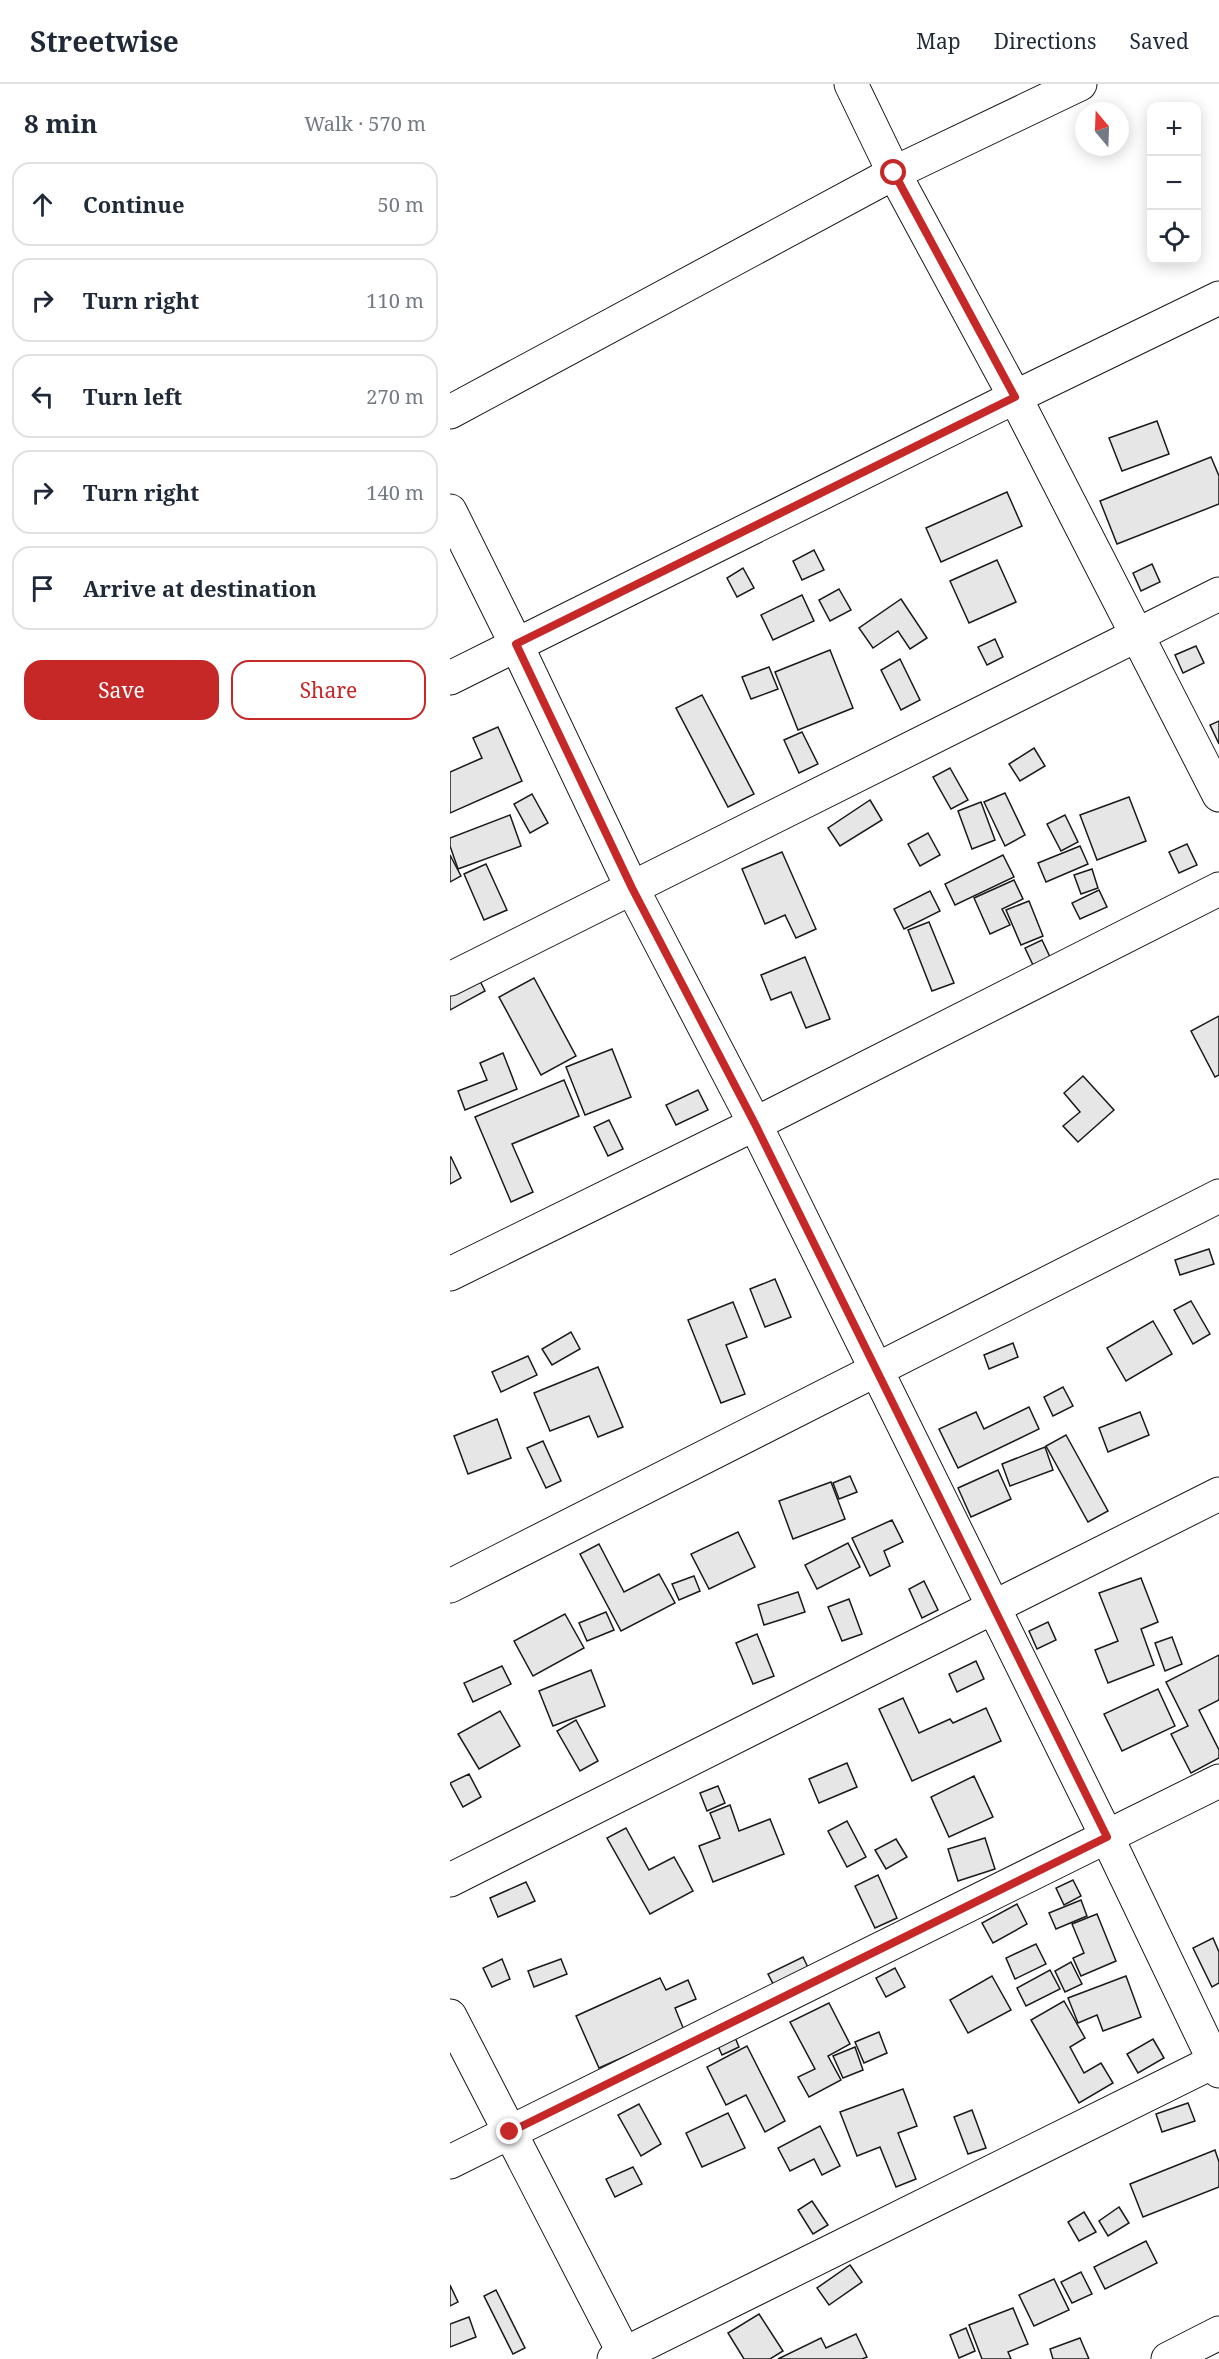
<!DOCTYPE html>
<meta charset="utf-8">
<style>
:root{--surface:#fff;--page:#f6f6f7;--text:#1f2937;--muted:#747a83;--line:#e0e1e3;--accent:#c62828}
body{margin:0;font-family:"Noto Serif",serif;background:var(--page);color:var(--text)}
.controls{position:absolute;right:18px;top:18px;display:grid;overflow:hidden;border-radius:12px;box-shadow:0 3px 15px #0003}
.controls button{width:54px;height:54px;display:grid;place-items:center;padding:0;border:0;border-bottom:2px solid var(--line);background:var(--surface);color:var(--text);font:30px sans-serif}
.compass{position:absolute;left:625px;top:18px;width:54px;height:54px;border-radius:50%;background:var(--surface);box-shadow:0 3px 15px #0003;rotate:341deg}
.stop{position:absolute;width:18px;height:18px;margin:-14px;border:4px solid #c62828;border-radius:50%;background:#fff}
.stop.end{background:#c62828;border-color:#fff;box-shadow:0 2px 6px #0008}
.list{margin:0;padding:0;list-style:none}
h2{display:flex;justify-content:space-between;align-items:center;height:78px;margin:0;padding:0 24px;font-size:26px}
h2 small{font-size:20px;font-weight:400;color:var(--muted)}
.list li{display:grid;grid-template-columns:39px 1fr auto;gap:18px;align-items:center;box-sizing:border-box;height:84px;margin:0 12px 12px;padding:0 12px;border:2px solid var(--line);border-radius:18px}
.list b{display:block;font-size:22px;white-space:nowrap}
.list em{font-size:20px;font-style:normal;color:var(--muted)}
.actions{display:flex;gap:12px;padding:18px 24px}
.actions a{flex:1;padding:14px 0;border:2px solid var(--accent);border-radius:18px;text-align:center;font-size:21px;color:var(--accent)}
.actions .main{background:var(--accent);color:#fff}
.icon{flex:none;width:33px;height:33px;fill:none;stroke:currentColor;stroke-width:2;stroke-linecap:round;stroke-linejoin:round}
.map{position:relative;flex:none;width:769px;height:2275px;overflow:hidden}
header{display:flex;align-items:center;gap:36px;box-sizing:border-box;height:84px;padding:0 30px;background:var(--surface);border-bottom:2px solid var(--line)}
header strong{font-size:28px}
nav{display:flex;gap:33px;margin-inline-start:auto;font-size:21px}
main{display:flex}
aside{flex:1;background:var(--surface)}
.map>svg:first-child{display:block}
.building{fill:#e6e6e6;stroke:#1a1a1a;stroke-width:1.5}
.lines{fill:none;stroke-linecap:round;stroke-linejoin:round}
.minor-casing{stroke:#1a1a1a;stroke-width:35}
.minor{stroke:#fff;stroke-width:33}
.route{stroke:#c62828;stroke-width:8}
</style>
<header>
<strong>Streetwise</strong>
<nav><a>Map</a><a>Directions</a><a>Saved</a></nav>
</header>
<main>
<aside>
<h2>8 min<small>Walk · 570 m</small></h2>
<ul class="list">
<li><svg class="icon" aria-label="ahead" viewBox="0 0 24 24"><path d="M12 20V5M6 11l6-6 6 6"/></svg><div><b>Continue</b></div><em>50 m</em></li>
<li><svg class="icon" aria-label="right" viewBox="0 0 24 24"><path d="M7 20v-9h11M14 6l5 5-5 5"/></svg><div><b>Turn right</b></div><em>110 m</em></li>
<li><svg class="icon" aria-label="left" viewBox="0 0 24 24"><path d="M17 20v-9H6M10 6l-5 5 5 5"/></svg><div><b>Turn left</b></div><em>270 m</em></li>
<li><svg class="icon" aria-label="right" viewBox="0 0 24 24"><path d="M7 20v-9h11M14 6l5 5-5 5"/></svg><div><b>Turn right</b></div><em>140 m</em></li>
<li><svg class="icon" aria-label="arrive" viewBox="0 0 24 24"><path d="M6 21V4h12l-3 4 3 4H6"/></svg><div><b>Arrive at destination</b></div></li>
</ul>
<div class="actions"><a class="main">Save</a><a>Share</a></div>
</aside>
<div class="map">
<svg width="769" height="2275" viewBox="0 0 769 2275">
<rect width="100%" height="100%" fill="#fff"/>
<!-- building -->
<g class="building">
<polygon points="707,337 719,370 672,387 659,354"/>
<polygon points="761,373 769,392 769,420 667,460 650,417"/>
<polygon points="557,408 572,442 491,478 476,444"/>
<polygon points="364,466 374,486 352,496 343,477"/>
<polygon points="547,476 566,518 519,539 500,497"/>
<polygon points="702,480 710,498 691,507 683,489"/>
<polygon points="293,484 304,504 287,513 277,494"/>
<polygon points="389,505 401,526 380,537 369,516"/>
<polygon points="352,511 364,537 323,556 311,531"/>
<polygon points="451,515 477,554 460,565 448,547 423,564 409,544"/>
<polygon points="545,555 553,573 537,581 528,563"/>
<polygon points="746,562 754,579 733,589 725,571"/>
<polygon points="380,566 403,624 348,646 325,588"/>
<polygon points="450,575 470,616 451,626 431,586"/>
<polygon points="319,583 328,605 301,615 292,593"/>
<polygon points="252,611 304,710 278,723 226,624"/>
<polygon points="769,637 769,660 760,641"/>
<polygon points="48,643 72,697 0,729 0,688 32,674 23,654"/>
<polygon points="352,648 368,680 349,689 334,656"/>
<polygon points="584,664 595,682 570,697 559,680"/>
<polygon points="500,684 518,716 501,725 483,693"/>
<polygon points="555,709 575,751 555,762 534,718"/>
<polygon points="82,710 98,739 80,749 64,720"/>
<polygon points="679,713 696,757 647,776 630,731"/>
<polygon points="420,716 432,736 390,762 378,744"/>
<polygon points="531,718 545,756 522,765 508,727"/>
<polygon points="60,731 71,762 8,785 0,762 0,754"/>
<polygon points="615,731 628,758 611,767 597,740"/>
<polygon points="478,749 490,771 470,782 458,760"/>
<polygon points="737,760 747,781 729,789 719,768"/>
<polygon points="630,762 638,780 596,798 588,779"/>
<polygon points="332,768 366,845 346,854 335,831 315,840 292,785"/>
<polygon points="0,771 11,792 0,798"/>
<polygon points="553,771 564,793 505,821 495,800"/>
<polygon points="36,780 57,826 34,836 14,790"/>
<polygon points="642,785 648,804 631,810 624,791"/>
<polygon points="564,796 573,815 552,825 560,841 540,850 524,814"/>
<polygon points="649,806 657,823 630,835 622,819"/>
<polygon points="480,807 490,827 454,845 444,825"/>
<polygon points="579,817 593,852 571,861 556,826"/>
<polygon points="479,838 504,899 482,907 458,846"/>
<polygon points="592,856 600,873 583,881 575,864"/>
<polygon points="355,873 380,935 356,944 341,908 321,916 311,891"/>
<polygon points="84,894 126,972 91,991 49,913"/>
<polygon points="30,897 35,907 0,926 0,912"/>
<polygon points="769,932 769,991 765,993 741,947"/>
<polygon points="162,965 181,1013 135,1031 116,983"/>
<polygon points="53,969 67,1005 15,1026 8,1007 37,996 30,979"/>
<polygon points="633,992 664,1026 628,1058 613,1042 630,1028 614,1009"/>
<polygon points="114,996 129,1032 62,1060 83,1108 61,1118 25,1033"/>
<polygon points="248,1006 258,1026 226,1041 216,1021"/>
<polygon points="159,1036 173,1065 158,1072 144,1043"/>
<polygon points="1,1073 11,1094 0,1100 0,1073"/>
<polygon points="759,1165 764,1180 730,1191 725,1176"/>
<polygon points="325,1195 341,1233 315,1243 300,1205"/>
<polygon points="741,1217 760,1250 743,1260 724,1226"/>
<polygon points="283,1218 297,1253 276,1261 295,1310 271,1319 238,1236"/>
<polygon points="703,1237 722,1270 676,1297 657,1264"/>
<polygon points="121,1248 130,1265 102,1281 92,1265"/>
<polygon points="563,1259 568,1273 539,1285 534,1271"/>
<polygon points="78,1272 87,1291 51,1308 42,1288"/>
<polygon points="148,1283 173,1343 148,1353 139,1332 100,1347 84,1309"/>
<polygon points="613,1303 623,1322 603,1332 594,1313"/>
<polygon points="579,1323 589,1345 508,1384 489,1345 526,1328 534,1345"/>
<polygon points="690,1328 699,1351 658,1368 649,1344"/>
<polygon points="47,1335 61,1374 18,1390 4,1352"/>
<polygon points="616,1351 658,1427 638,1438 596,1362"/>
<polygon points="93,1357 111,1397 96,1404 77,1364"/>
<polygon points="595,1363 603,1386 560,1402 552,1380"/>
<polygon points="548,1386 561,1415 521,1433 508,1404"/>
<polygon points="400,1392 407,1408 389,1415 383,1399"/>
<polygon points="381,1398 395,1435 343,1455 329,1417"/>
<polygon points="442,1436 453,1458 434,1467 440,1482 420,1492 402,1454"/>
<polygon points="288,1448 305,1483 259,1505 241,1470"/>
<polygon points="398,1459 410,1483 367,1505 355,1481"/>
<polygon points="149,1460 174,1508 209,1490 225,1519 171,1547 130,1470"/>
<polygon points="244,1492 250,1507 229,1516 222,1500"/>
<polygon points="691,1494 708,1538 691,1545 704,1581 658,1599 645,1566 668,1557 649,1509"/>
<polygon points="474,1497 488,1526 472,1534 459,1505"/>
<polygon points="348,1508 355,1528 314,1541 308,1521"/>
<polygon points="399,1515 412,1550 392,1557 378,1523"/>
<polygon points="156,1528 164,1546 137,1557 129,1539"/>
<polygon points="115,1530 134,1564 83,1592 64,1557"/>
<polygon points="598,1538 606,1556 587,1565 579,1547"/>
<polygon points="307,1550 324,1592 303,1600 286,1559"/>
<polygon points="722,1553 732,1580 715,1587 705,1559"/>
<polygon points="769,1571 769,1616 749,1626 769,1666 769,1674 741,1689 721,1650 738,1642 716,1598"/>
<polygon points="526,1577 534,1595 507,1608 499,1590"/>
<polygon points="52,1582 61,1600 23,1618 14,1599"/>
<polygon points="141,1586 155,1622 103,1642 89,1607"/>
<polygon points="708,1605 725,1642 672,1667 654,1630"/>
<polygon points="453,1614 469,1649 500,1635 503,1639 536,1624 551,1657 462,1697 429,1625"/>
<polygon points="50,1627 70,1662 29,1685 8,1650"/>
<polygon points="126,1636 148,1677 130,1687 107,1647"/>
<polygon points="397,1679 407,1703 369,1719 359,1695"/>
<polygon points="19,1690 31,1713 13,1723 0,1699"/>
<polygon points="524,1692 543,1733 499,1753 481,1713"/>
<polygon points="268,1702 275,1719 257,1727 250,1709"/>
<polygon points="280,1721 289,1747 320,1735 334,1770 263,1798 249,1762 270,1754 260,1729"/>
<polygon points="397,1737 416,1773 397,1783 378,1747"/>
<polygon points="176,1744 199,1786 224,1773 243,1807 200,1830 157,1754"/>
<polygon points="535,1754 545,1785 508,1797 498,1765"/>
<polygon points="446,1755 457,1773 436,1785 425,1766"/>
<polygon points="428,1791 447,1834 425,1844 405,1802"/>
<polygon points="623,1796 631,1812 614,1821 606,1804"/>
<polygon points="76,1798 85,1817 48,1833 40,1814"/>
<polygon points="631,1816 637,1832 606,1845 599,1829"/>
<polygon points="567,1820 577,1840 543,1859 532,1839"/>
<polygon points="647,1830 666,1877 631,1892 623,1874 634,1869 622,1840"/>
<polygon points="763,1854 769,1868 769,1899 762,1903 743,1864"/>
<polygon points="586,1860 596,1880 565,1895 556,1874"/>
<polygon points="353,1873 363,1894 329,1911 318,1890"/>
<polygon points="52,1875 60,1895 42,1903 33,1884"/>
<polygon points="111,1875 117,1890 84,1903 78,1887"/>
<polygon points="621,1878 632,1900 615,1908 605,1887"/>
<polygon points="445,1884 455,1903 436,1913 426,1894"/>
<polygon points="600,1886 610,1905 576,1922 567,1904"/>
<polygon points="542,1892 561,1926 518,1949 500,1916"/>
<polygon points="676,1892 691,1933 653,1947 647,1931 628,1939 618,1914"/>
<polygon points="210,1894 216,1906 238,1896 246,1915 225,1924 234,1946 149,1984 126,1932"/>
<polygon points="614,1917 635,1954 620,1963 634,1989 651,1979 663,1999 629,2019 581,1936"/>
<polygon points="379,1919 400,1960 378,1972 391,1996 359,2013 348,1993 365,1985 340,1938"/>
<polygon points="280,1941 289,1963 272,1971 262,1949"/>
<polygon points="429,1948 437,1969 414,1979 405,1958"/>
<polygon points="703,1955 714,1974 688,1989 677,1970"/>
<polygon points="297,1962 335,2037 315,2048 296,2011 276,2021 257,1983"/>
<polygon points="405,1963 413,1986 393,1994 383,1972"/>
<polygon points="453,2005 467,2042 448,2049 466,2095 446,2103 430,2063 407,2072 390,2028"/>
<polygon points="738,2019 745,2037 712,2048 706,2030"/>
<polygon points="189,2020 211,2060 191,2072 168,2031"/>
<polygon points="522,2026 536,2064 518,2070 504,2033"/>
<polygon points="278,2029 295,2064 252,2083 236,2049"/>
<polygon points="370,2042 390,2082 372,2091 364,2075 340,2087 328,2064"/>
<polygon points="765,2066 769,2078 769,2103 693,2133 680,2100"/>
<polygon points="183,2083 192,2100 165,2113 156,2095"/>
<polygon points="362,2117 378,2141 363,2150 348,2126"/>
<polygon points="669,2123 679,2139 658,2152 649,2137"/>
<polygon points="634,2128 646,2148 629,2157 618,2138"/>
<polygon points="696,2157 707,2179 655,2205 644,2183"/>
<polygon points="400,2181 412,2198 379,2221 367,2204"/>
<polygon points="631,2188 642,2210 622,2219 611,2198"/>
<polygon points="604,2195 619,2226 584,2242 569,2211"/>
<polygon points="0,2201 8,2218 0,2222"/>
<polygon points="46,2206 75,2264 63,2270 34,2212"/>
<polygon points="563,2224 578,2260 558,2268 561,2275 532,2275 519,2241"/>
<polygon points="309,2230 333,2267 320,2275 294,2275 278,2249"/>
<polygon points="19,2233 26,2253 0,2263 0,2240"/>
<polygon points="516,2244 525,2267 509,2274 500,2251"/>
<polygon points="406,2250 417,2273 412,2275 328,2275 371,2254 376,2264"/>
<polygon points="630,2254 639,2275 603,2275 600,2265"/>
</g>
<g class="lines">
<!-- minor casing -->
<g class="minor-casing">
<g id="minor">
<polyline points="401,0 444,89 565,313 769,711"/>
<polyline points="0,328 444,89 630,0"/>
<polyline points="0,427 66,560 182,804 305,1040 657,1753 769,1987"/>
<polyline points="0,594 565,313 769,214"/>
<polyline points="0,895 769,510"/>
<polyline points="0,1190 305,1040 769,805"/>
<polyline points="0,1502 769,1112"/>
<polyline points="0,1796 769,1410"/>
<polyline points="0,1932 177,2275"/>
<polyline points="0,2078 769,1697"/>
<polyline points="164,2275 769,1975"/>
<polyline points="718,2275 769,2249"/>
</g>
</g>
<!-- minor -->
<use href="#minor" class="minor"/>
</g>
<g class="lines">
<!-- route -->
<polyline class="route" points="60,2048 657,1753 305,1040 182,804 66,560 565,313 444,89"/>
</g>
</svg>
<div class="controls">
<button>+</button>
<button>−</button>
<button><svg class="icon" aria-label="locate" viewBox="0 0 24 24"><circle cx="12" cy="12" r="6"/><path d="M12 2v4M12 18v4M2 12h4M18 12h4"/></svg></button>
</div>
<svg class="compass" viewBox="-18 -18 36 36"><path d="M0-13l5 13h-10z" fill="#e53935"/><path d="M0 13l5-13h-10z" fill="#747a83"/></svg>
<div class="stop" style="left:444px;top:89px"></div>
<div class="stop end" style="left:60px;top:2048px"></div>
</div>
</main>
